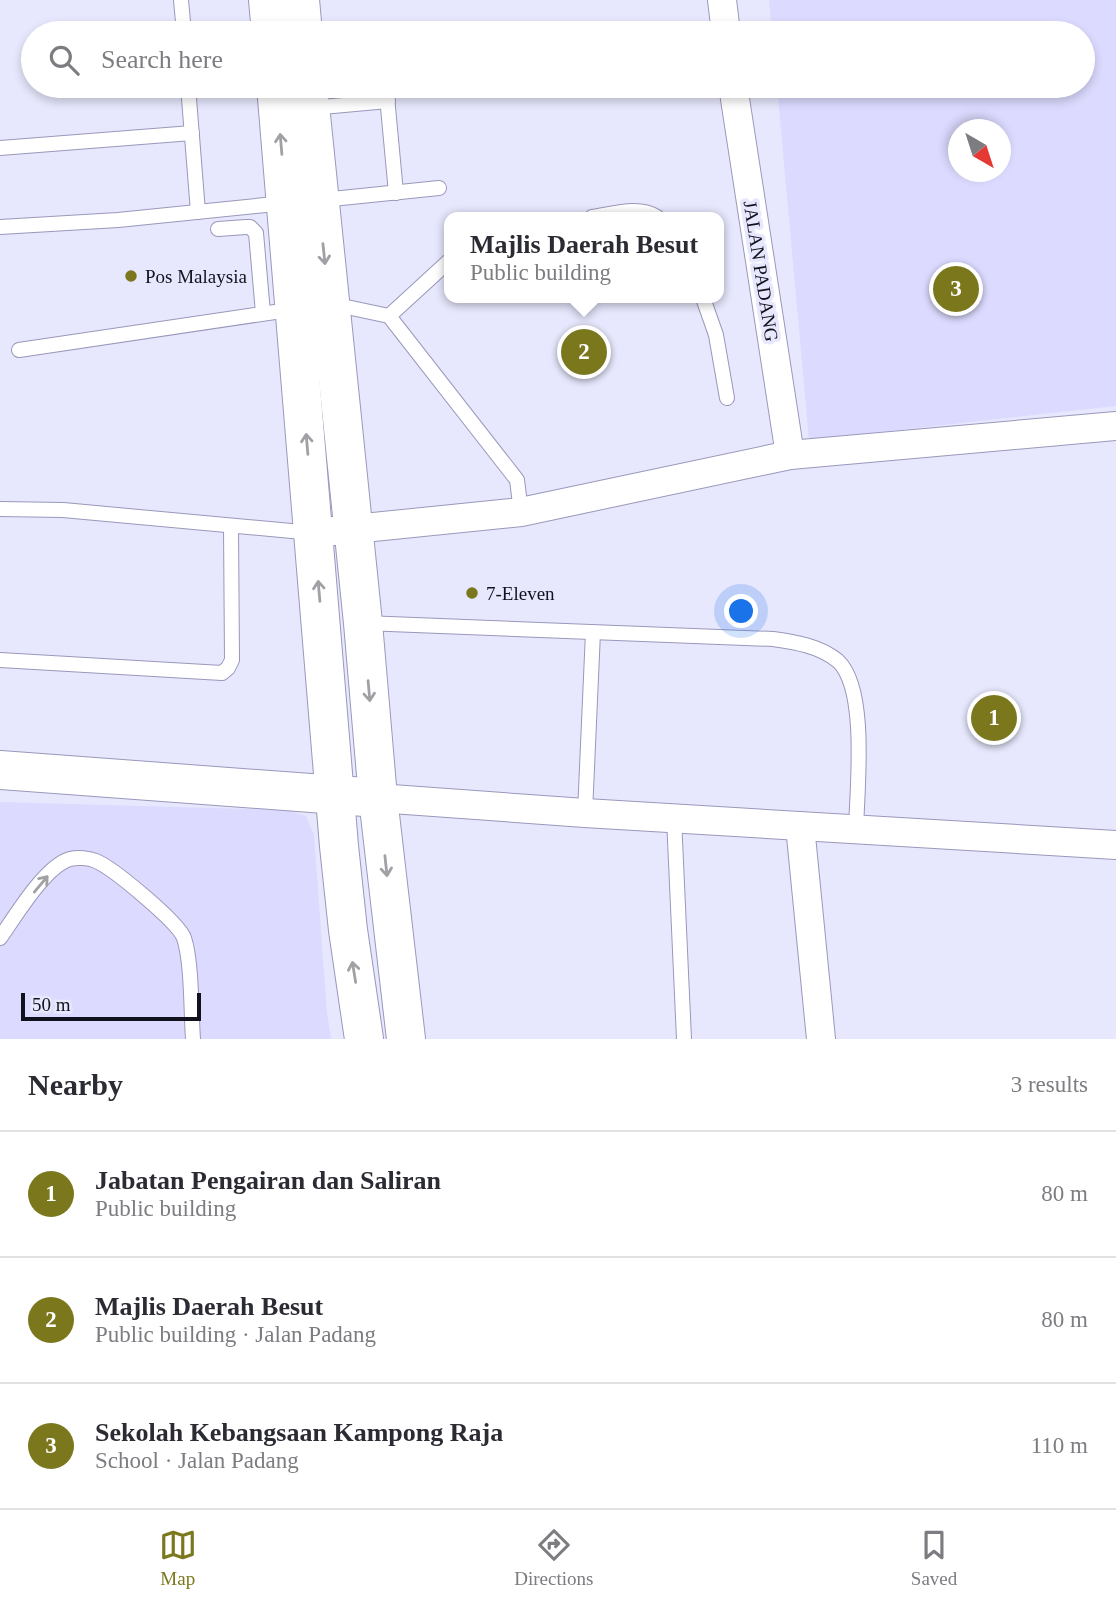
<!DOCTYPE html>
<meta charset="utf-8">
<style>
:root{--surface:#fff;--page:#f7f7f7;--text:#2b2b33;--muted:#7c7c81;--line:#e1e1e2;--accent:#7b771c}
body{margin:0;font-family:Georgia,serif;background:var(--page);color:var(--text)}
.compass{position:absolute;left:948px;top:119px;width:63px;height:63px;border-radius:50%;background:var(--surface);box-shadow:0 4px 10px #0003;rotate:141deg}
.scale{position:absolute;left:21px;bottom:18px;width:180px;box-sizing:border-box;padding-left:7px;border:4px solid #12121e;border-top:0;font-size:19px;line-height:24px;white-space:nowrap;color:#12121e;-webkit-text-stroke:5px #e7e7fd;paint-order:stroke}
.you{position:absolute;left:742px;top:612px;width:24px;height:24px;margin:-18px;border:5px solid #fff;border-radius:50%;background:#1a73e8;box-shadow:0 0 0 10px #1a73e833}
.badge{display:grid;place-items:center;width:46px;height:46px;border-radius:50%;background:var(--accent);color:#fff;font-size:23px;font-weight:700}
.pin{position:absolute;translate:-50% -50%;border:4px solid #fff;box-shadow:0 2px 7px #0006}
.popup{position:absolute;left:444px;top:212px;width:280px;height:91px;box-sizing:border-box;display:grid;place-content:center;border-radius:14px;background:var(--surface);filter:drop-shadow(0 2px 5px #0005);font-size:23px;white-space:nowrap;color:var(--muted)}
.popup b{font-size:26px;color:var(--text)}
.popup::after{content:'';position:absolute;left:50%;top:100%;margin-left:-14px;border:14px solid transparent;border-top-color:var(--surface)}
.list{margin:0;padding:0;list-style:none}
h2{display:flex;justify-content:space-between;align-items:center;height:91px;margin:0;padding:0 28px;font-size:30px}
h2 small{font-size:23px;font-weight:400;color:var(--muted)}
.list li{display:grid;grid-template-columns:46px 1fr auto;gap:21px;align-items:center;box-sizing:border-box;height:126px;padding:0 28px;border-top:2px solid var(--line)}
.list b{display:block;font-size:26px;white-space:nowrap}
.list p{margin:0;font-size:23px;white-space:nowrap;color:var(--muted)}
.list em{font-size:23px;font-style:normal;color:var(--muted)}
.icon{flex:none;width:38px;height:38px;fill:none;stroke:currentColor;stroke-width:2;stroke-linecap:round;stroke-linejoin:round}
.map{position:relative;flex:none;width:1116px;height:1039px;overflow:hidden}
.search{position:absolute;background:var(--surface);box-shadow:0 4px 10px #0003;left:21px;right:21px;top:21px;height:77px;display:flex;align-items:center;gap:18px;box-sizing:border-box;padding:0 24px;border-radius:38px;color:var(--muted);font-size:26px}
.sheet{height:469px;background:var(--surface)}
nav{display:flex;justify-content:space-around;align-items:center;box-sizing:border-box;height:98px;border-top:2px solid var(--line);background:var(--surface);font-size:19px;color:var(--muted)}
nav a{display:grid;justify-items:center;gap:4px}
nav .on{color:var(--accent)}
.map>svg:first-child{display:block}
.built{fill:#dcdbff;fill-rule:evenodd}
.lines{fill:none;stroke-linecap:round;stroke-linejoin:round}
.lane-casing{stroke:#9a98bb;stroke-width:16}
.street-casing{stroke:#9a98bb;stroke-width:30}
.secondary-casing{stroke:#9a98bb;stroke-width:40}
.primary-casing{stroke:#9a98bb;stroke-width:40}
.lane{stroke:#fff;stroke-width:14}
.street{stroke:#fff;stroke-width:28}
.secondary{stroke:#fff;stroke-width:38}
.primary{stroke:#fff;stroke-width:38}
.oneway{stroke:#a0a0a5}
.poi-dot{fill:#7b771c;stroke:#e7e7fd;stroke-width:2.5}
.labels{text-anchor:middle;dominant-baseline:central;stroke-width:7;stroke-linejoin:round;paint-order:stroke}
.street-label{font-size:19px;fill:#12121e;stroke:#e7e7fd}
.poi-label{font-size:19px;fill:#12121e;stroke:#e7e7fd;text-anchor:start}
</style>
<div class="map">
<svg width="1116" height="1039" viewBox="0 0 1116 1039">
<rect width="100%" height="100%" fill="#e7e7fd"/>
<!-- built -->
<g class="built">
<path d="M769,0H1116V406L809,440L777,86H1083V33H772ZM958,130H1000V172H958Z"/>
<polygon points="0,802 287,810 306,816 314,835 327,1013 331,1039 0,1039"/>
</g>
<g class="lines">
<!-- lane casing -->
<g class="lane-casing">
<g id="lane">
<polyline points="181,0 184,33"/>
<polyline points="188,86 198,212"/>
<polyline points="386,86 396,193"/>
<polyline points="733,88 766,86"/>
<polyline points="311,108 388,101"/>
<polyline points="0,148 192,133"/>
<polyline points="322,200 439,188"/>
<path d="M592,217C613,214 639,205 657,217"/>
<polyline points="0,227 118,220 285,203"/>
<polyline points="218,229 246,227 250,227 256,233 263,313"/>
<polyline points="703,298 716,335 727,398"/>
<polyline points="331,308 342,306 389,316 517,480 521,512"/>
<polyline points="389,316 449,261"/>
<polyline points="19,350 295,309"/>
<polyline points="0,509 63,510 313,533"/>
<path d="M364,623L773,639C795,642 820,646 838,661C868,689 857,789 856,830"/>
<polyline points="0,660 222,673 228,668 232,660 231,527"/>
<polyline points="585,813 593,632"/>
<polyline points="674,818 684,1039"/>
<path d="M0,938C15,917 45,866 70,859C78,857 89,858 96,861C113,868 178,922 184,938C192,962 191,1012 193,1039"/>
</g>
</g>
<!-- street casing -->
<g class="street-casing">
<g id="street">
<polyline points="722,0 726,33"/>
<polyline points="733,86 790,455"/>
<polyline points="314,533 521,512 790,455 1116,426"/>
<polyline points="378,798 585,813 1116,845"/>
<polyline points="800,826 821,1039"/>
</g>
</g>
<!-- secondary casing -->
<g class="secondary-casing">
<polyline id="secondary" points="0,770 378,798"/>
</g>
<!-- primary casing -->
<g class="primary-casing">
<g id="primary">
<polyline points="268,0 271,33"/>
<polyline points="300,0 303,33"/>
<polyline points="276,86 339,846 348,930 364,1039"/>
<polyline points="308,86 363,623 378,798 406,1039"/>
</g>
</g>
<!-- lane -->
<use href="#lane" class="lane"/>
<!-- street -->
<use href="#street" class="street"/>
<!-- secondary -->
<use href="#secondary" class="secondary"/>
<!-- primary -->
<use href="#primary" class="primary"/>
</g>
<!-- one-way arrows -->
<defs><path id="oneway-shaft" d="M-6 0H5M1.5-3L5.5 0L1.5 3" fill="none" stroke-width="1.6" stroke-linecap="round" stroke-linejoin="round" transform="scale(1.75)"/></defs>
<g class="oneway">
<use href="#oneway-shaft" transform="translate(281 144) rotate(-95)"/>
<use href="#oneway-shaft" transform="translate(324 254) rotate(84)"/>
<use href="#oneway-shaft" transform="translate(307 444) rotate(-95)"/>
<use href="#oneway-shaft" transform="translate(319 591) rotate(-95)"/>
<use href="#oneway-shaft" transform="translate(369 691) rotate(85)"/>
<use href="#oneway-shaft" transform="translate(386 866) rotate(84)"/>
<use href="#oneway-shaft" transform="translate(41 884) rotate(-50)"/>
<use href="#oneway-shaft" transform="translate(354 972) rotate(-99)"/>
</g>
<!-- markers -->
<g class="poi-dot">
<circle cx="131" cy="276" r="7"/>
<circle cx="472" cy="593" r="7"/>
</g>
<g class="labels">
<!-- street labels -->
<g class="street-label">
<text transform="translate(761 271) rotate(81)">JALAN PADANG</text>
</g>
<!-- poi labels -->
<g class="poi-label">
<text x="145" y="276">Pos Malaysia</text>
<text x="486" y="593">7-Eleven</text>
</g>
</g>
</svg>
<svg class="compass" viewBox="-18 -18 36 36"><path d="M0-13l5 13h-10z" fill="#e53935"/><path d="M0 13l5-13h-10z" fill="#7c7c81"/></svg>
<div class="scale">50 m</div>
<div class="you"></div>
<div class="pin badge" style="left:994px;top:718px">1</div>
<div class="pin badge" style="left:584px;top:352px">2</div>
<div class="popup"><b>Majlis Daerah Besut</b>Public building</div>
<div class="pin badge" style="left:956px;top:289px">3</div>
<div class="search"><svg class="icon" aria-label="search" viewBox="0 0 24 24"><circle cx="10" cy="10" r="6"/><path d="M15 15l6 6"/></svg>Search here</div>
</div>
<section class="sheet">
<h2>Nearby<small>3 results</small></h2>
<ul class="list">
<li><span class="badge">1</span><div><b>Jabatan Pengairan dan Saliran</b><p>Public building</p></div><em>80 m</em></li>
<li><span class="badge">2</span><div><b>Majlis Daerah Besut</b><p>Public building · Jalan Padang</p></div><em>80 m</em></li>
<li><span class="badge">3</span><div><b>Sekolah Kebangsaan Kampong Raja</b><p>School · Jalan Padang</p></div><em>110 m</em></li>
</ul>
</section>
<nav>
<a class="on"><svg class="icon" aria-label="map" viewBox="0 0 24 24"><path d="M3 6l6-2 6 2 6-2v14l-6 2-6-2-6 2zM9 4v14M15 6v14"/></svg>Map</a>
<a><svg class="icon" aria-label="directions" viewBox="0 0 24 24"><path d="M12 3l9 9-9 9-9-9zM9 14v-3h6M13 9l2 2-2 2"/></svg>Directions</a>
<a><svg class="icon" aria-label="saved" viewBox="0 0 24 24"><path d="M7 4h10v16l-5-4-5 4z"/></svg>Saved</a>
</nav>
